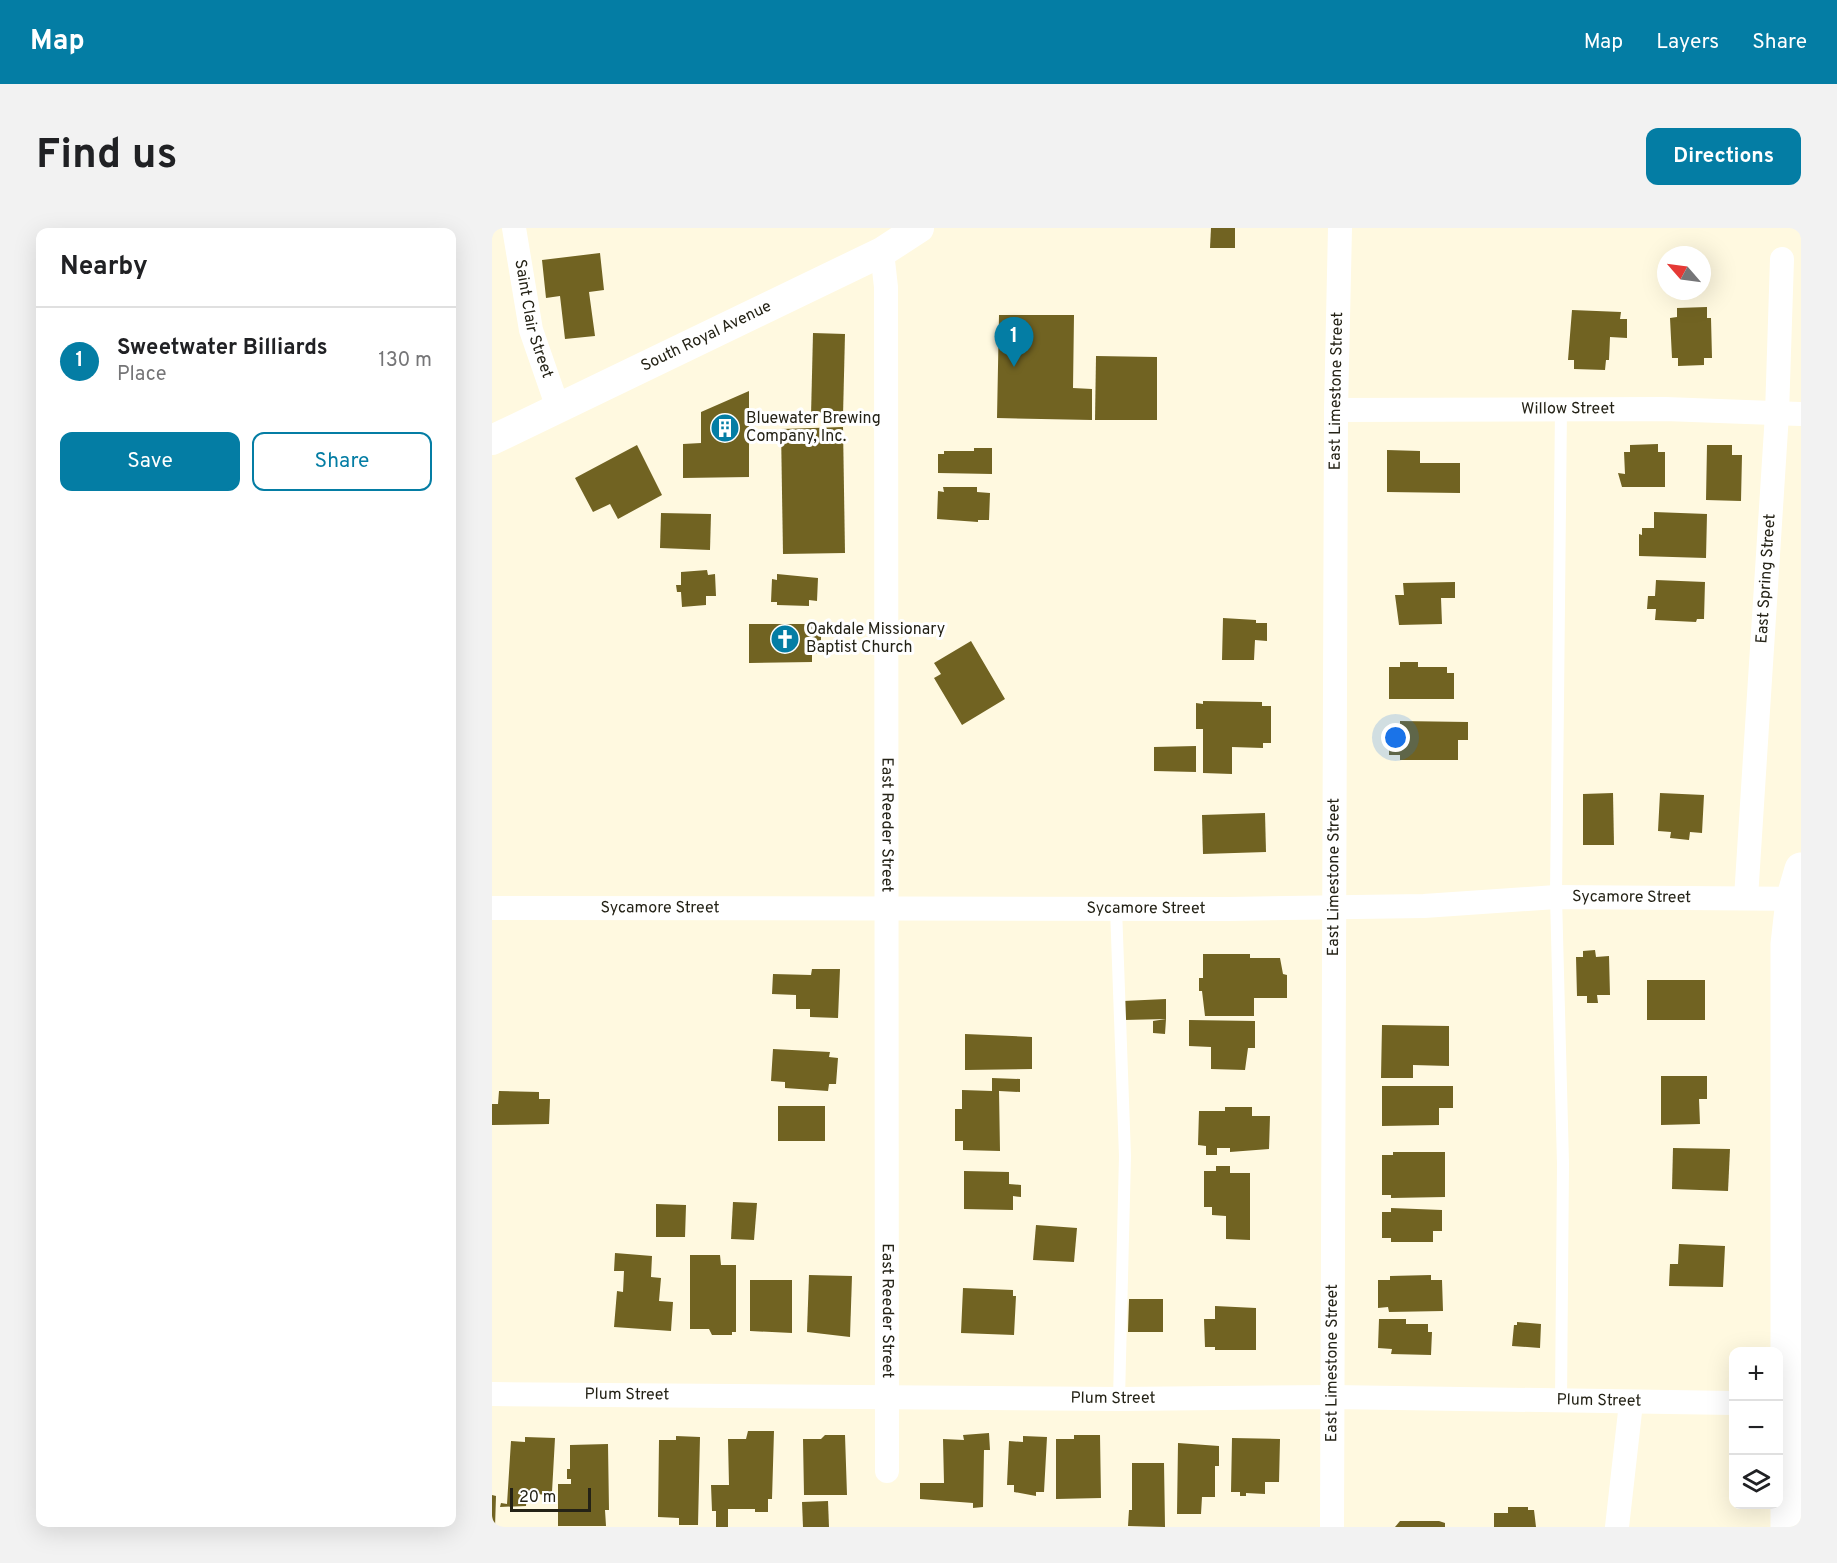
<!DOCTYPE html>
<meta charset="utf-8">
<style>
:root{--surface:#fff;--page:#f2f2f2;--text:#202124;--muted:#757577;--line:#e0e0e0;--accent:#047da4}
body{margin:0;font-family:Overpass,sans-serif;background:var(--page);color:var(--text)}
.controls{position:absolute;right:18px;bottom:18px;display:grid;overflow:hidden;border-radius:12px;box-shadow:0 6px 24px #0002}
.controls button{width:54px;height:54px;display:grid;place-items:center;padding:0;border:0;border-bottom:2px solid var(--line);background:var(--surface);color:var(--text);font:30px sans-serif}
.compass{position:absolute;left:1165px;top:18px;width:54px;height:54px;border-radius:50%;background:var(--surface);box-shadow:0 6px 24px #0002;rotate:298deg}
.scale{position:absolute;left:18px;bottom:15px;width:81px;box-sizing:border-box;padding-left:6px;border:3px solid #242216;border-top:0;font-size:16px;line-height:21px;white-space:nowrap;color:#242216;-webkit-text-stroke:4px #fff;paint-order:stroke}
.you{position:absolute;left:904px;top:510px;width:21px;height:21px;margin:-15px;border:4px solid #fff;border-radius:50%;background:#1a73e8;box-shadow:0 0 0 9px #1a73e833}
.badge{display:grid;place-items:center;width:39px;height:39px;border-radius:50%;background:var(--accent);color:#fff;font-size:20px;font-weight:700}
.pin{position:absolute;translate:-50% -50px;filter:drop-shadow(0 2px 3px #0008)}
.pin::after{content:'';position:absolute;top:32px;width:21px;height:18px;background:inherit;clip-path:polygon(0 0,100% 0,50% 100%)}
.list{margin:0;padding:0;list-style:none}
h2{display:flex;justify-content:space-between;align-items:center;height:78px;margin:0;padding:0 24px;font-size:26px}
h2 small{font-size:20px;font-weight:400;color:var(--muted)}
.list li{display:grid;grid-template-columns:39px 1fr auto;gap:18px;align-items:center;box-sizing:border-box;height:108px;padding:0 24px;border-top:2px solid var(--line)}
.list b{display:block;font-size:22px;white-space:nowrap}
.list p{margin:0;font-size:20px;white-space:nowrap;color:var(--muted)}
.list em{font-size:20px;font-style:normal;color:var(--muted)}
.actions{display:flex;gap:12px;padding:18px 24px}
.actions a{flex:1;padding:14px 0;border:2px solid var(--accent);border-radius:12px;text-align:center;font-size:21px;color:var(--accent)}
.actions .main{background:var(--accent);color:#fff}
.icon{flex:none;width:33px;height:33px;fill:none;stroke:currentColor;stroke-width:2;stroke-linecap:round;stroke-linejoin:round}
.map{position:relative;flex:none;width:1309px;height:1299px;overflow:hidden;border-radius:12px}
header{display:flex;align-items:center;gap:36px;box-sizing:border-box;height:84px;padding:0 30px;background:var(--accent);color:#fff}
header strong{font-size:28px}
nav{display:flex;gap:33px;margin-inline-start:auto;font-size:21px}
.intro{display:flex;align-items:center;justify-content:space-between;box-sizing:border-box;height:144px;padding:0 36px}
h1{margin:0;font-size:42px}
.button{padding:15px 27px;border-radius:12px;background:var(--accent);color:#fff;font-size:21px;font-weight:700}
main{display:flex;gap:36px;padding:0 36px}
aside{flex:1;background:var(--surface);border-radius:12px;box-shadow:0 6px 24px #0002}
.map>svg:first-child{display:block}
.building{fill:#716322}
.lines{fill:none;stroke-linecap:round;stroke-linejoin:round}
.service{stroke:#fff;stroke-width:12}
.minor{stroke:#fff;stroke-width:24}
.tertiary{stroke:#fff;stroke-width:30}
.secondary{stroke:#fff;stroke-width:33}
.labels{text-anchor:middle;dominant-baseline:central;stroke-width:6;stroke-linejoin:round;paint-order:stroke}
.street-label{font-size:16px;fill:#242216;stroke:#fff}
.poi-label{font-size:16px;fill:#242216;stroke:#fff;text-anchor:start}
</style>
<header>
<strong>Map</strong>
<nav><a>Map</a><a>Layers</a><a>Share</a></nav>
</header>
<div class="intro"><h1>Find us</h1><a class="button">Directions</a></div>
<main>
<aside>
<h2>Nearby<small></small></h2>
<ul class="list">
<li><span class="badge">1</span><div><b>Sweetwater Billiards</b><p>Place</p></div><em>130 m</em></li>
</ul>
<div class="actions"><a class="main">Save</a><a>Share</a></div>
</aside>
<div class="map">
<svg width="1309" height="1299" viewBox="0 0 1309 1299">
<rect width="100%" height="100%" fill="#fff9e0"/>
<!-- building -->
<g class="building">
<polygon points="719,0 743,0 743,20 718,20"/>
<polygon points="108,25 112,62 97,64 103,108 73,111 68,68 54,70 50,32"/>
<polygon points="1215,79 1215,90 1219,90 1220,130 1212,130 1212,137 1186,138 1186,130 1180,130 1178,90 1185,89 1185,80"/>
<polygon points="1080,82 1129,84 1128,91 1135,91 1135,110 1118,109 1117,132 1114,132 1113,142 1082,141 1082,132 1076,132"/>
<polygon points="507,87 582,87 581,160 600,161 600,192 505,190"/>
<polygon points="321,105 353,106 351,188 319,188"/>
<polygon points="604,128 665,129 665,192 603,192"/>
<polygon points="257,163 257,249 191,250 191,216 209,215 209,184"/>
<polygon points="351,199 353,325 291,326 289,201"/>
<polygon points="1166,216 1166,224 1173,224 1173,259 1130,259 1126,245 1133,246 1132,224 1138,224 1138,217"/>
<polygon points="145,217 170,267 126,291 118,276 101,284 83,250"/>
<polygon points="1215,217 1240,217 1240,227 1250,227 1249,273 1214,272"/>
<polygon points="482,220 500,220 500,246 446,245 446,226 452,226 452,223 482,223"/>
<polygon points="895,222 928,223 928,235 968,235 968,265 895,264"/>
<polygon points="451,259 485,259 485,264 498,265 497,292 486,292 486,294 445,291 446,263 452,264"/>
<polygon points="1162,284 1215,286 1214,330 1147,328 1147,306 1150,307 1150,300 1162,300"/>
<polygon points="169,285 219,286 218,322 168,320"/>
<polygon points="215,342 216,347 223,346 224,368 214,368 214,377 190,379 189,364 185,364 184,357 189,357 189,344"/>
<polygon points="285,346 326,350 325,373 317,372 317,378 285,377 285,374 279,374 280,351 285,352"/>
<polygon points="1164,352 1213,354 1212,391 1205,391 1204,394 1163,392 1164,381 1155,381 1156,368 1163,368"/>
<polygon points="963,354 963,370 949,370 950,396 907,397 903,367 912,367 911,355"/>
<polygon points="731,390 764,392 764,395 775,395 775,413 763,412 762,432 730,432"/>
<polygon points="257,396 329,396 329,426 320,425 320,434 257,435"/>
<polygon points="479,413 513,471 470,497 442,450 449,446 442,435"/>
<polygon points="908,434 926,434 926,439 955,439 955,445 962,445 962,471 897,471 897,439 908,439"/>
<polygon points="711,473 770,474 770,478 779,478 779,515 771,515 771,520 740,519 740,546 711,545 711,501 704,501 704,475 711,476"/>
<polygon points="908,493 976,494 976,512 966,512 966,532 908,532 908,527 897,527 897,498 908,498"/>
<polygon points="704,518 704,544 662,543 662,519"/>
<polygon points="1121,565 1122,617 1091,617 1091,566"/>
<polygon points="1168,565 1212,567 1210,605 1198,604 1197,612 1178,610 1179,604 1166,603"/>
<polygon points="773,585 774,624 711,626 710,587"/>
<polygon points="1103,722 1104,729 1117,728 1118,767 1105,767 1106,775 1095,775 1095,768 1085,768 1084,729 1091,729 1091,723"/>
<polygon points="711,726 758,726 758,730 788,730 791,746 795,747 795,770 762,770 762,788 713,788 710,763 707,763 707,750 711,750"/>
<polygon points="320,741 348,741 346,790 318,789 318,781 304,781 304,767 280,766 281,746 319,747"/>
<rect x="1155" y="752" width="58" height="40"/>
<polygon points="674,771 674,791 673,806 661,805 661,793 674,791 632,792 631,773"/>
<polygon points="697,792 763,793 763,820 756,820 753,842 719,841 719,819 697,818"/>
<polygon points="890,797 957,798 957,838 921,837 921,850 889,850"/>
<polygon points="473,806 540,809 540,841 473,842"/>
<polygon points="281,821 338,824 337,829 346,830 344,856 337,856 336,863 293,860 293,854 279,853"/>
<polygon points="1169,848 1215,848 1215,871 1207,871 1208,896 1169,897"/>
<polygon points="500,850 528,851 528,864 507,863 508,923 471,922 471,913 463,913 463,881 470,881 470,862 500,863"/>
<polygon points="890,858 961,858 961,880 947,880 947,897 890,898"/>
<polygon points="7,863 47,864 47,871 58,871 57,896 0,897 0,876 6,876"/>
<rect x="286" y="878" width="47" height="35"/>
<polygon points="733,879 760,879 760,888 778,888 777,921 738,924 738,920 725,920 725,927 714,927 714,918 706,917 707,883 733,883"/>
<polygon points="1181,920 1238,921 1236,963 1180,961"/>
<polygon points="901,924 953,924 953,969 899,970 899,967 890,967 890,927 901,927"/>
<polygon points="724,938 738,938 738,945 758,945 758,1012 734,1011 734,988 720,987 720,979 712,979 712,943 724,943"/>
<polygon points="472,943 517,944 517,956 529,957 529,969 521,968 521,982 472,981"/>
<polygon points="241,974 265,975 262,1012 239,1011"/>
<polygon points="164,976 194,977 193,1009 164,1009"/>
<polygon points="899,980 950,982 950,1003 941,1003 941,1014 899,1014 899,1010 890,1010 890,984 899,984"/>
<polygon points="544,997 585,1000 582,1034 541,1032"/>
<polygon points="1187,1016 1233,1018 1231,1059 1177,1058 1178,1036 1186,1036"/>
<polygon points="123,1025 160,1028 159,1049 169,1050 167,1073 181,1074 179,1103 122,1099 125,1063 131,1064 132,1043 122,1043"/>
<polygon points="198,1027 228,1027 229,1037 244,1037 244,1104 240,1104 240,1107 220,1107 217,1101 198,1101"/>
<polygon points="317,1047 360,1048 358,1109 315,1104"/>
<polygon points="939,1047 939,1052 950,1052 951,1083 897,1084 896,1079 886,1080 886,1052 898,1052 898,1048"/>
<polygon points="258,1052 300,1052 300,1105 258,1103"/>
<polygon points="471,1060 521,1062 521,1068 524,1068 522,1107 469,1105"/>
<polygon points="637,1071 671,1071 671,1104 636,1104"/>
<polygon points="723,1078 764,1080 764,1122 723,1122 723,1119 713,1119 712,1091 723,1091"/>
<polygon points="887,1091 914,1091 914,1096 936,1096 936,1104 940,1104 939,1127 899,1126 900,1121 886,1120"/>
<polygon points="1025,1094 1049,1096 1048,1120 1020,1118 1022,1097 1025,1097"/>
<polygon points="256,1203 282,1203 280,1271 276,1271 276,1284 263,1284 263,1281 236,1281 236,1299 224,1299 224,1283 220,1283 219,1257 237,1257 236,1211 254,1211"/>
<polygon points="497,1205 498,1222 492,1222 491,1279 481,1280 481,1275 428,1271 428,1255 452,1255 451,1211 472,1212 471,1207"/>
<polygon points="333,1207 353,1207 355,1267 312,1267 311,1211 329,1211"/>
<polygon points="582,1207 608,1207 609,1270 564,1271 564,1211 582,1211"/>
<polygon points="184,1208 208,1209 206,1297 187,1297 187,1290 166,1289 167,1212 184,1212"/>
<polygon points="531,1208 555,1209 552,1264 544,1264 544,1268 522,1264 522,1257 515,1257 517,1213 531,1214"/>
<polygon points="33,1209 63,1210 60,1264 55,1264 55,1267 35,1265 34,1278 8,1279 9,1275 15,1276 19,1213 33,1214"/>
<polygon points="740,1210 788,1211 787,1254 773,1254 773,1266 754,1265 754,1268 748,1268 748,1264 739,1264"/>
<polygon points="686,1215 727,1218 727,1238 723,1238 723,1269 710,1269 709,1286 685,1286"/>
<polygon points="116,1216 117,1282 113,1282 114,1298 66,1298 66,1256 79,1256 79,1251 75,1251 75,1241 78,1241 78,1217"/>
<polygon points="640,1235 672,1235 673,1299 636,1298 637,1282 640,1282"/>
<polygon points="0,1267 4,1268 3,1299 0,1299"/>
<polygon points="336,1273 337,1299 311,1299 310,1274"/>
<polygon points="1016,1279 1036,1279 1036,1282 1042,1282 1044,1299 1002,1299 1002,1285 1016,1285"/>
<polygon points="908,1293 947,1293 953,1295 953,1299 903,1299"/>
</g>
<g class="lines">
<!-- service -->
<g class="service">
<polyline points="624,680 633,928 627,1171"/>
<polyline points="1069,1173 1071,936 1064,669 1069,180"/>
</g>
<!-- minor -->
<g class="minor">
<path id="s1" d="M22,0L39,102L66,180"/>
<path id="s2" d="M390,24L394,59L395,1243"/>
<path id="s3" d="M844,182L1173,181L1309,186"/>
<path id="s4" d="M1254,670L1285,186L1290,31"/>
<path id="s5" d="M0,680L737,681L932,678L1064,669L1309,671"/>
<path id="s6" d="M0,1166L627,1171L840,1169L1242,1175"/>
<path id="s7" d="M840,1299L844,182L848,0"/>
<polyline points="1125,1299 1139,1175"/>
</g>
<!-- tertiary -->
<path class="tertiary" id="s8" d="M0,212L390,24L427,0"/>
<!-- secondary -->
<polyline class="secondary" points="1295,1299 1295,716 1300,672 1309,641"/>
</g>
<!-- icons -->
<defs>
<g id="building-disc" transform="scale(1.5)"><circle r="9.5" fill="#047da4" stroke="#fff"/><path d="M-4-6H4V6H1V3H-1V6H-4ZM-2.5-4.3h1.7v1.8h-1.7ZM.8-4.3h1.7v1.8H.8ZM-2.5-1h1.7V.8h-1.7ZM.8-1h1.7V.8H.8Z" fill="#fff"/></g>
<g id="church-disc" transform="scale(1.5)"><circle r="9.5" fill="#047da4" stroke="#fff"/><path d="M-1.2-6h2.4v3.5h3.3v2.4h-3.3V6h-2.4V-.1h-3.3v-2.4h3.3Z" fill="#fff"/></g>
</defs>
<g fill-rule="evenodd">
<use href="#building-disc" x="233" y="200"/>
<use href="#church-disc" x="293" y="411"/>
</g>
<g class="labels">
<!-- street labels -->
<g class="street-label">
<text stroke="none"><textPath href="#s1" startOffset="93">Saint Clair Street</textPath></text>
<text stroke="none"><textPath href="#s8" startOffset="238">South Royal Avenue</textPath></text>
<text stroke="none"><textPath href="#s7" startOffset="1136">East Limestone Street</textPath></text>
<text stroke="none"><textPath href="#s3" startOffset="232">Willow Street</textPath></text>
<text stroke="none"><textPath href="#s4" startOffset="320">East Spring Street</textPath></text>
<text stroke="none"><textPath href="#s2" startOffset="573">East Reeder Street</textPath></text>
<text stroke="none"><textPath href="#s7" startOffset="650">East Limestone Street</textPath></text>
<text stroke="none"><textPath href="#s5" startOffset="1140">Sycamore Street</textPath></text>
<text stroke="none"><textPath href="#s5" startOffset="168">Sycamore Street</textPath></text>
<text stroke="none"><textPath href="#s5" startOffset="654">Sycamore Street</textPath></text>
<text stroke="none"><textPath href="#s2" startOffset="1059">East Reeder Street</textPath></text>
<text stroke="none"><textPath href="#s7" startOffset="164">East Limestone Street</textPath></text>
<text stroke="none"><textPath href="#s6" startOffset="135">Plum Street</textPath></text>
<text stroke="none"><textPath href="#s6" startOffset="621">Plum Street</textPath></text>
<text stroke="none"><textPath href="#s6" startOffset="1107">Plum Street</textPath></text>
</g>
<!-- poi labels -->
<g class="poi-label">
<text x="254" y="191">Bluewater Brewing<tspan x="254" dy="18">Company, Inc.</tspan></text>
<text x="314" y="402">Oakdale Missionary<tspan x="314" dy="18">Baptist Church</tspan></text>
</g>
</g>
</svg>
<div class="controls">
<button>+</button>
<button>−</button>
<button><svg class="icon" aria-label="layers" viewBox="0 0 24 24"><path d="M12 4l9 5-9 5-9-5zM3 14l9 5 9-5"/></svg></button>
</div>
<svg class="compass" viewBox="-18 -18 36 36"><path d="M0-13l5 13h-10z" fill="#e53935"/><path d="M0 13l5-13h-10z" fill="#757577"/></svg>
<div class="scale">20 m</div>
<div class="you"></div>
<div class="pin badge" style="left:522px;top:139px">1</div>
</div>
</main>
